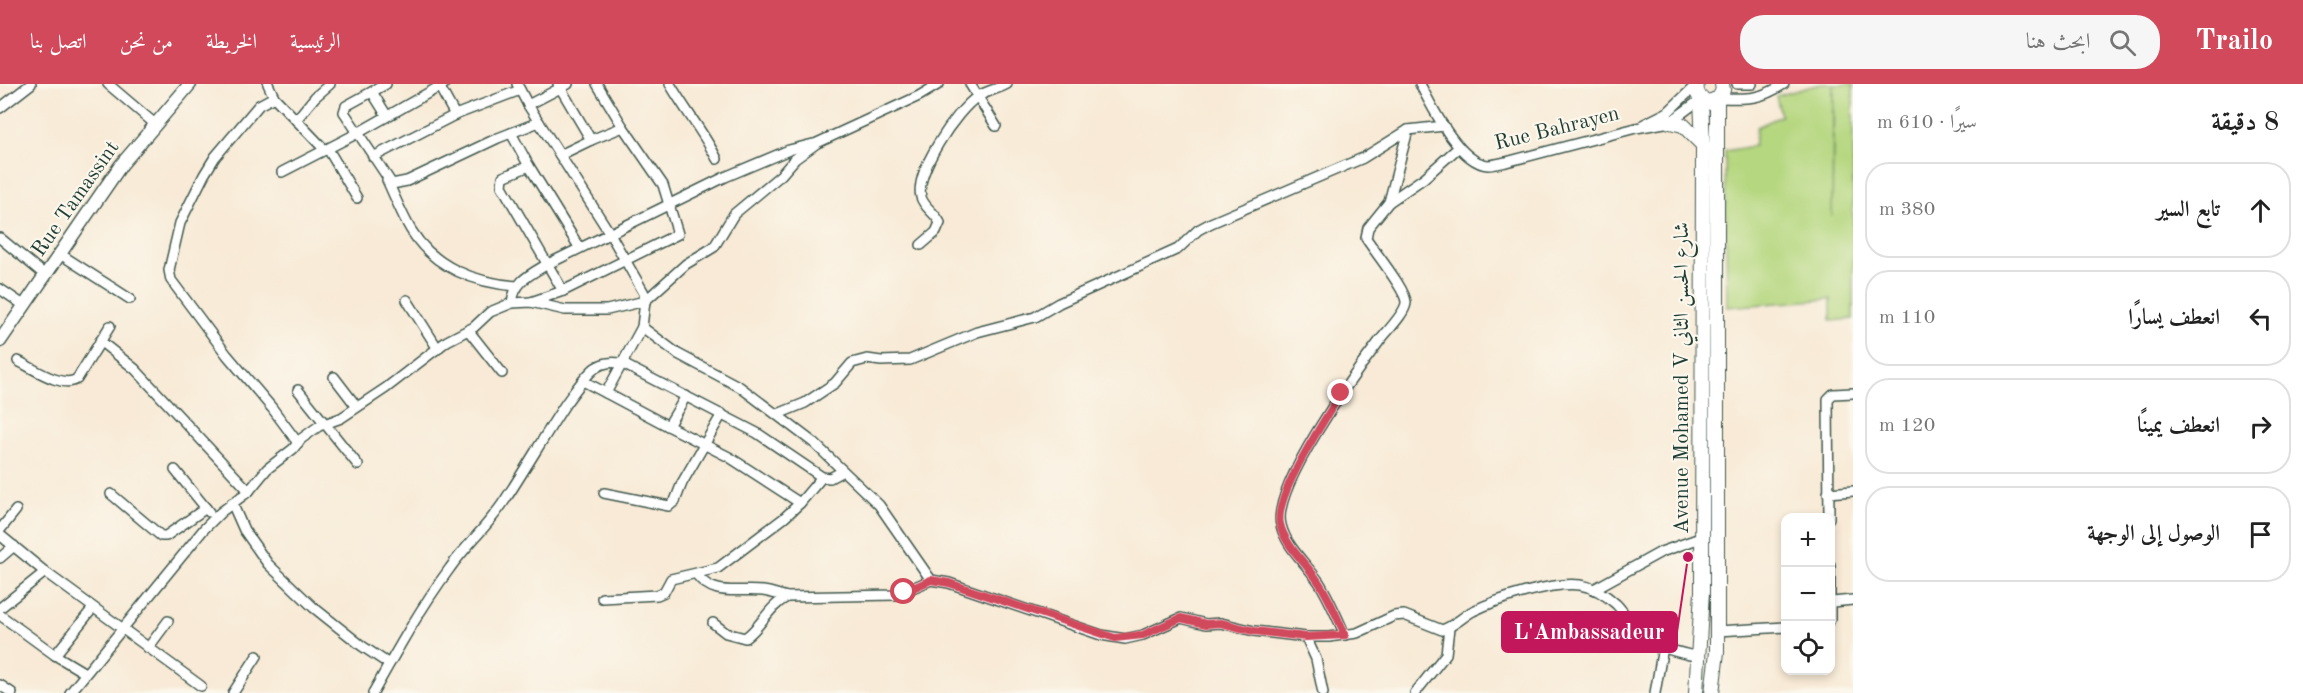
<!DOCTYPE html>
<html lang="ar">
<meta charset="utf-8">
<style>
:root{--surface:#fff;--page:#f6f6f6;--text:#222;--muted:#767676;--line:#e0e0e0;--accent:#d1495b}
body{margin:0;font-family:"Old Standard TT",Amiri,serif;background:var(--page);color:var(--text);direction:rtl}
.controls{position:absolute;right:18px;bottom:18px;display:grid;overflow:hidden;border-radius:12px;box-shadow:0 3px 9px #0003}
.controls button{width:54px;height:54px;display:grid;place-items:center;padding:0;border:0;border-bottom:2px solid var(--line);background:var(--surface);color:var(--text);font:30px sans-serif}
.stop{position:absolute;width:18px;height:18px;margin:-14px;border:4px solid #d1495b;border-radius:50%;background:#fff}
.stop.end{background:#d1495b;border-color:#fff;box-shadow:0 2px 6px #0008}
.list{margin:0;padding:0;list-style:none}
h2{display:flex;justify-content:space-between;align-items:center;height:78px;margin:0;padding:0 24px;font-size:26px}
h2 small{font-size:20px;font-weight:400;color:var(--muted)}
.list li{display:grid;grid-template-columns:39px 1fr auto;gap:18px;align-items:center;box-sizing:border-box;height:96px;margin:0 12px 12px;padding:0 12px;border:2px solid var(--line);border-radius:24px}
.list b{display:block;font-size:22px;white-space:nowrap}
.list em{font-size:20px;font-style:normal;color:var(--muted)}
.icon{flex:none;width:33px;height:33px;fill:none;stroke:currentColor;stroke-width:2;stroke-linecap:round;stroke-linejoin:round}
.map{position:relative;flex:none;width:1853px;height:609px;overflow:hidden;direction:ltr}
header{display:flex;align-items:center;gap:36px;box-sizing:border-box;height:84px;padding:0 30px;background:var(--accent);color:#fff}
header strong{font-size:28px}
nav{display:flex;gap:33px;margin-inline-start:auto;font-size:21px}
.search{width:420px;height:54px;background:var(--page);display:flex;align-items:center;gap:15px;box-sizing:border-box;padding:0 21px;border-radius:24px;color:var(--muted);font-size:22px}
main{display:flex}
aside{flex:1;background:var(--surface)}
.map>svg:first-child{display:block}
.green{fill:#b5d77f;stroke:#6a8a5a;stroke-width:1.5}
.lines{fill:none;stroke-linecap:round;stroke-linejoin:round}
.minor-casing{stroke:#40574c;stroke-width:12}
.major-casing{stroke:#40574c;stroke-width:15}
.highway-casing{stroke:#40574c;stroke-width:16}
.minor{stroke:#fff;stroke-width:9}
.major{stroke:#fff;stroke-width:12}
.highway{stroke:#fff;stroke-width:14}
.route{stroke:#d1495b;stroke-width:8}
.labels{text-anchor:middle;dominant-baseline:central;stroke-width:4.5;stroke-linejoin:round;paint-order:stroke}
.street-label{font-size:21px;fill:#1f3d34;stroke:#fbf7ec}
.leader{fill:none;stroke:#c2185b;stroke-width:2}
.callout-dot{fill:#c2185b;stroke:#fbf7ec;stroke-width:2}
.callout{fill:#c2185b;stroke:#c2185b;stroke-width:2}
.callout-label{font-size:22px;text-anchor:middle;font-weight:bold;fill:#fff}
</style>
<header>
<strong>Trailo</strong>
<div class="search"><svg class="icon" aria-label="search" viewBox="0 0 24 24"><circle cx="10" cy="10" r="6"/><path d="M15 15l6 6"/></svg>ابحث هنا</div>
<nav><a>الرئيسية</a><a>الخريطة</a><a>من نحن</a><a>اتصل بنا</a></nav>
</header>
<main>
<aside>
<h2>8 دقيقة<small>سيرًا · 610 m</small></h2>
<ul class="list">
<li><svg class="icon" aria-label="ahead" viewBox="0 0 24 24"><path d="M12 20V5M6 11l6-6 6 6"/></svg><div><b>تابع السير</b></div><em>380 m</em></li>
<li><svg class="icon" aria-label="left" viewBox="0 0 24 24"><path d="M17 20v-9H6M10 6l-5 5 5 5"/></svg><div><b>انعطف يسارًا</b></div><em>110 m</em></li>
<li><svg class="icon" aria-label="right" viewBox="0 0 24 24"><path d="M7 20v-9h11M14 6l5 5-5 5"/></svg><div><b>انعطف يمينًا</b></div><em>120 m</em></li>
<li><svg class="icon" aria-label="arrive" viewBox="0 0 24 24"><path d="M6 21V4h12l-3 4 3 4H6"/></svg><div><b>الوصول إلى الوجهة</b></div></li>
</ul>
</aside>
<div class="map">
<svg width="1853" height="609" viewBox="0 0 1853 609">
<rect width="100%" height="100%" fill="#fbf7ec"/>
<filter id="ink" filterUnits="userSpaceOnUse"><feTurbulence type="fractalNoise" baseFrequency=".0167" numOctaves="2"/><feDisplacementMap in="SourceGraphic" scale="12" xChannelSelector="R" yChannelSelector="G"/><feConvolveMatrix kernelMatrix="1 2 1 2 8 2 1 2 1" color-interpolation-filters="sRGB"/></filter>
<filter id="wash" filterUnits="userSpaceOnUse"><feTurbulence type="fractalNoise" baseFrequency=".008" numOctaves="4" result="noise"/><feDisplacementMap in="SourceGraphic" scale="24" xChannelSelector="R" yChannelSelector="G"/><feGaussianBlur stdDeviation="1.35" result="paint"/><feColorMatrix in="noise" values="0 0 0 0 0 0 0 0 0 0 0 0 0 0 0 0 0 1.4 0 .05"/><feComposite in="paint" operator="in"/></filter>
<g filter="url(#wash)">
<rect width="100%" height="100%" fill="#f8ead6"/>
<!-- green -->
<polygon class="green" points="1820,0 1833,0 1832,132 1834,0 1853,0 1853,235 1831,237 1831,215 1727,223 1725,67 1754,62 1757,43 1781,32 1776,12"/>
</g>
<g filter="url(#ink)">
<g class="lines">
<!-- minor casing -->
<g class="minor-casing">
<g id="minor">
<polyline points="108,0 155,40"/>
<polyline points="268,0 274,13 325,66"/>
<polyline points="386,0 346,22 344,28 392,100 407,97 498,54 539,38"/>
<polyline points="438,0 455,31"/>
<polyline points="517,0 528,21 609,148 644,209 645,217 642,243 606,309 668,342 686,312"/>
<polyline points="558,0 591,56"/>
<path d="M670,0C685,26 703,48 717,75"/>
<polyline points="970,0 996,42"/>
<path d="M1420,0C1432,23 1459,79 1488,81C1493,81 1501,79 1506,78L1636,44L1670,38L1701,15"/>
<polyline points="1737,0 1752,0"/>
<polyline points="372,8 387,32"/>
<polyline points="274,13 259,21 215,73 204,91 180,139 169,186 171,196 227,271 272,324 298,359"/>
<path d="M1719,14C1748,15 1759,16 1784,0"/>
<polyline points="528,21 568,0"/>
<polyline points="0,24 31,0"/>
<polyline points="296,36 315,13 330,0"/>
<polyline points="1644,40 1668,28 1696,1"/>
<polyline points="511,49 529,82 579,163"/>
<polyline points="328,65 357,114"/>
<polyline points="560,71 591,56 623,43"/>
<polyline points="373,73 455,31 520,6"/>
<polyline points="529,82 503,93 502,102 563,207"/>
<polyline points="282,88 356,50 444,0"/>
<path d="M387,96C395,113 402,131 411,146C434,184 476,199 517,202"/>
<polyline points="1389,118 1424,94 1459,63"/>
<polyline points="0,154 45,191"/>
<path d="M921,161L936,148L940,139C936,129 924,124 921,113C914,89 957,26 977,13C986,7 998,5 1007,0"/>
<polyline points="60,170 130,215"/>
<polyline points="0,205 25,222"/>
<polyline points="407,216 438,265"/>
<polyline points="531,218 563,207 678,150 663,101 623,43 597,0"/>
<path d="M512,219C514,198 529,191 546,181L725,93L789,66L813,60"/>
<path d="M642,243L678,270L740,303L814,359L879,421L931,496L949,499L1101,551L1125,555L1143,551L1181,534L1206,540L1221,539L1254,547L1306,553H1329L1357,549L1394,532L1404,531L1442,546C1454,542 1462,533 1473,527C1498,515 1553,497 1580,501C1594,503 1606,511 1616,520C1625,529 1630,540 1639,549C1655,564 1678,568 1698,573"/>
<polyline points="468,246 502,289"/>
<polyline points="100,257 135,285 249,407"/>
<path d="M18,277C33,284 62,305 77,295L110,242"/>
<polyline points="334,293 357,323"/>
<polyline points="583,297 606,309"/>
<polyline points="298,306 358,381"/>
<polyline points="778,330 805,319 835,299 852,279 867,275 881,277 910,276 977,248 1035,233 1059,219 1178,165 1198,146 1211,139 1363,74 1408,46 1444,42"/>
<polyline points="668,342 729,373 800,419 822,393"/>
<polyline points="175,386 209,428"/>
<polyline points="604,409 669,422 675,417 682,399 722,330"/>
<polyline points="1828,409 1853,407"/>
<polyline points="111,410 161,452 166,452 206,424"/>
<polyline points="232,419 244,446 268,480 313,523 362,562 389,580"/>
<polyline points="1829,434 1828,315 1833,310 1853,309"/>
<polyline points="0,446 16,426"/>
<polyline points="0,451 45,488 201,602"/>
<polyline points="0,474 14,462"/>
<polyline points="1830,481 1830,536"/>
<path d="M696,490C714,514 737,504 763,507C771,508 779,511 787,513"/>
<polyline points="1594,505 1661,468 1703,453"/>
<polyline points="602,514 657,511 664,508 671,495 718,484 784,434 800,419"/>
<polyline points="1832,518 1853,516"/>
<polyline points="0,524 45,488"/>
<polyline points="0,531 55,571 85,589"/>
<path d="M713,539L726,549L745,554C762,542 768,523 787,513L896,511L931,496"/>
<polyline points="1717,547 1786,543"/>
<path d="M1345,551C1337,533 1329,514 1319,498C1306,479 1286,463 1281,441C1271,405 1354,290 1378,259C1385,249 1405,230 1406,219C1407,207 1374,167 1366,154L1368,144L1389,118L1408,46"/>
<polyline points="1306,553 1316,575 1323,609"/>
<polyline points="148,564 168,537"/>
<polyline points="55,571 93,524"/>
<polyline points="0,601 12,609"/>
<polyline points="70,609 204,445 221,428 249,407 267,385 293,365 301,355 319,342 341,334 386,304 447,257 474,243 490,228 512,219 531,218 565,226 607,226 645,217 686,180 714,163 734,130 781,91 795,75 817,59 919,12 939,0"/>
<polyline points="233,609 257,572"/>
<path d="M373,609C397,566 421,523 450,484C467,460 489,441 505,416C526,384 545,351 566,319C575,307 584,293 595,284C604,278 612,278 621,279L757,349L822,393L830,394L843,387"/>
<polyline points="1415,609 1446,570 1449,544"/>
<polyline points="1655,609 1663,563"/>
</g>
</g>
<!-- major casing -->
<g class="major-casing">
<polyline id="major" points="0,257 121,81 190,0"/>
</g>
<!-- highway casing -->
<g class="highway-casing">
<g id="highway">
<path d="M1697,0C1695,10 1700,16 1709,18L1719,14L1723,6L1722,0"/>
<polyline points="1670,38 1683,41 1703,61"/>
<polyline points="1696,609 1702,508 1703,61 1701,15"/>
<polyline points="1712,609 1717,568 1717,16"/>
</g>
</g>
<!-- minor -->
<use href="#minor" class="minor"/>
<!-- major -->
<use href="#major" class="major"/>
<!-- highway -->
<use href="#highway" class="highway"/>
</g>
</g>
<g class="lines" filter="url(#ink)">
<!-- route -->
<path class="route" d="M904,508L931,496L949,499L1115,554L1143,551L1181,534L1206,540L1221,539L1254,547L1306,553L1345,551C1337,533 1329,513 1318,497C1306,479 1285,462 1280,440C1274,411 1325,336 1341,309"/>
</g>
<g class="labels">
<!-- street labels -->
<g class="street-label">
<text transform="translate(1557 45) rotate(-14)">Rue Bahrayen</text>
<text transform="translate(76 115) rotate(-55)">Rue Tamassint</text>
<text transform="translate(1682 294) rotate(-90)">Avenue Mohamed V شارع الحسن الثاني</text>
</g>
</g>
<!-- callouts -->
<path class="leader" d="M1688 473L1677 548"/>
<circle class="callout-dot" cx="1688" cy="473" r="6"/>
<rect class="callout" x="1502" y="528" width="175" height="40" rx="6"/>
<g class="callout-label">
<text x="1589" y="555">L'Ambassadeur</text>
</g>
</svg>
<div class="controls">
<button>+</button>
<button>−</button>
<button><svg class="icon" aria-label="locate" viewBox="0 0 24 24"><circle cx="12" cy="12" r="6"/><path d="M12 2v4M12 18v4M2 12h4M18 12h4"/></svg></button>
</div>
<div class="stop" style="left:904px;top:508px"></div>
<div class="stop end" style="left:1341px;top:309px"></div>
</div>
</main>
